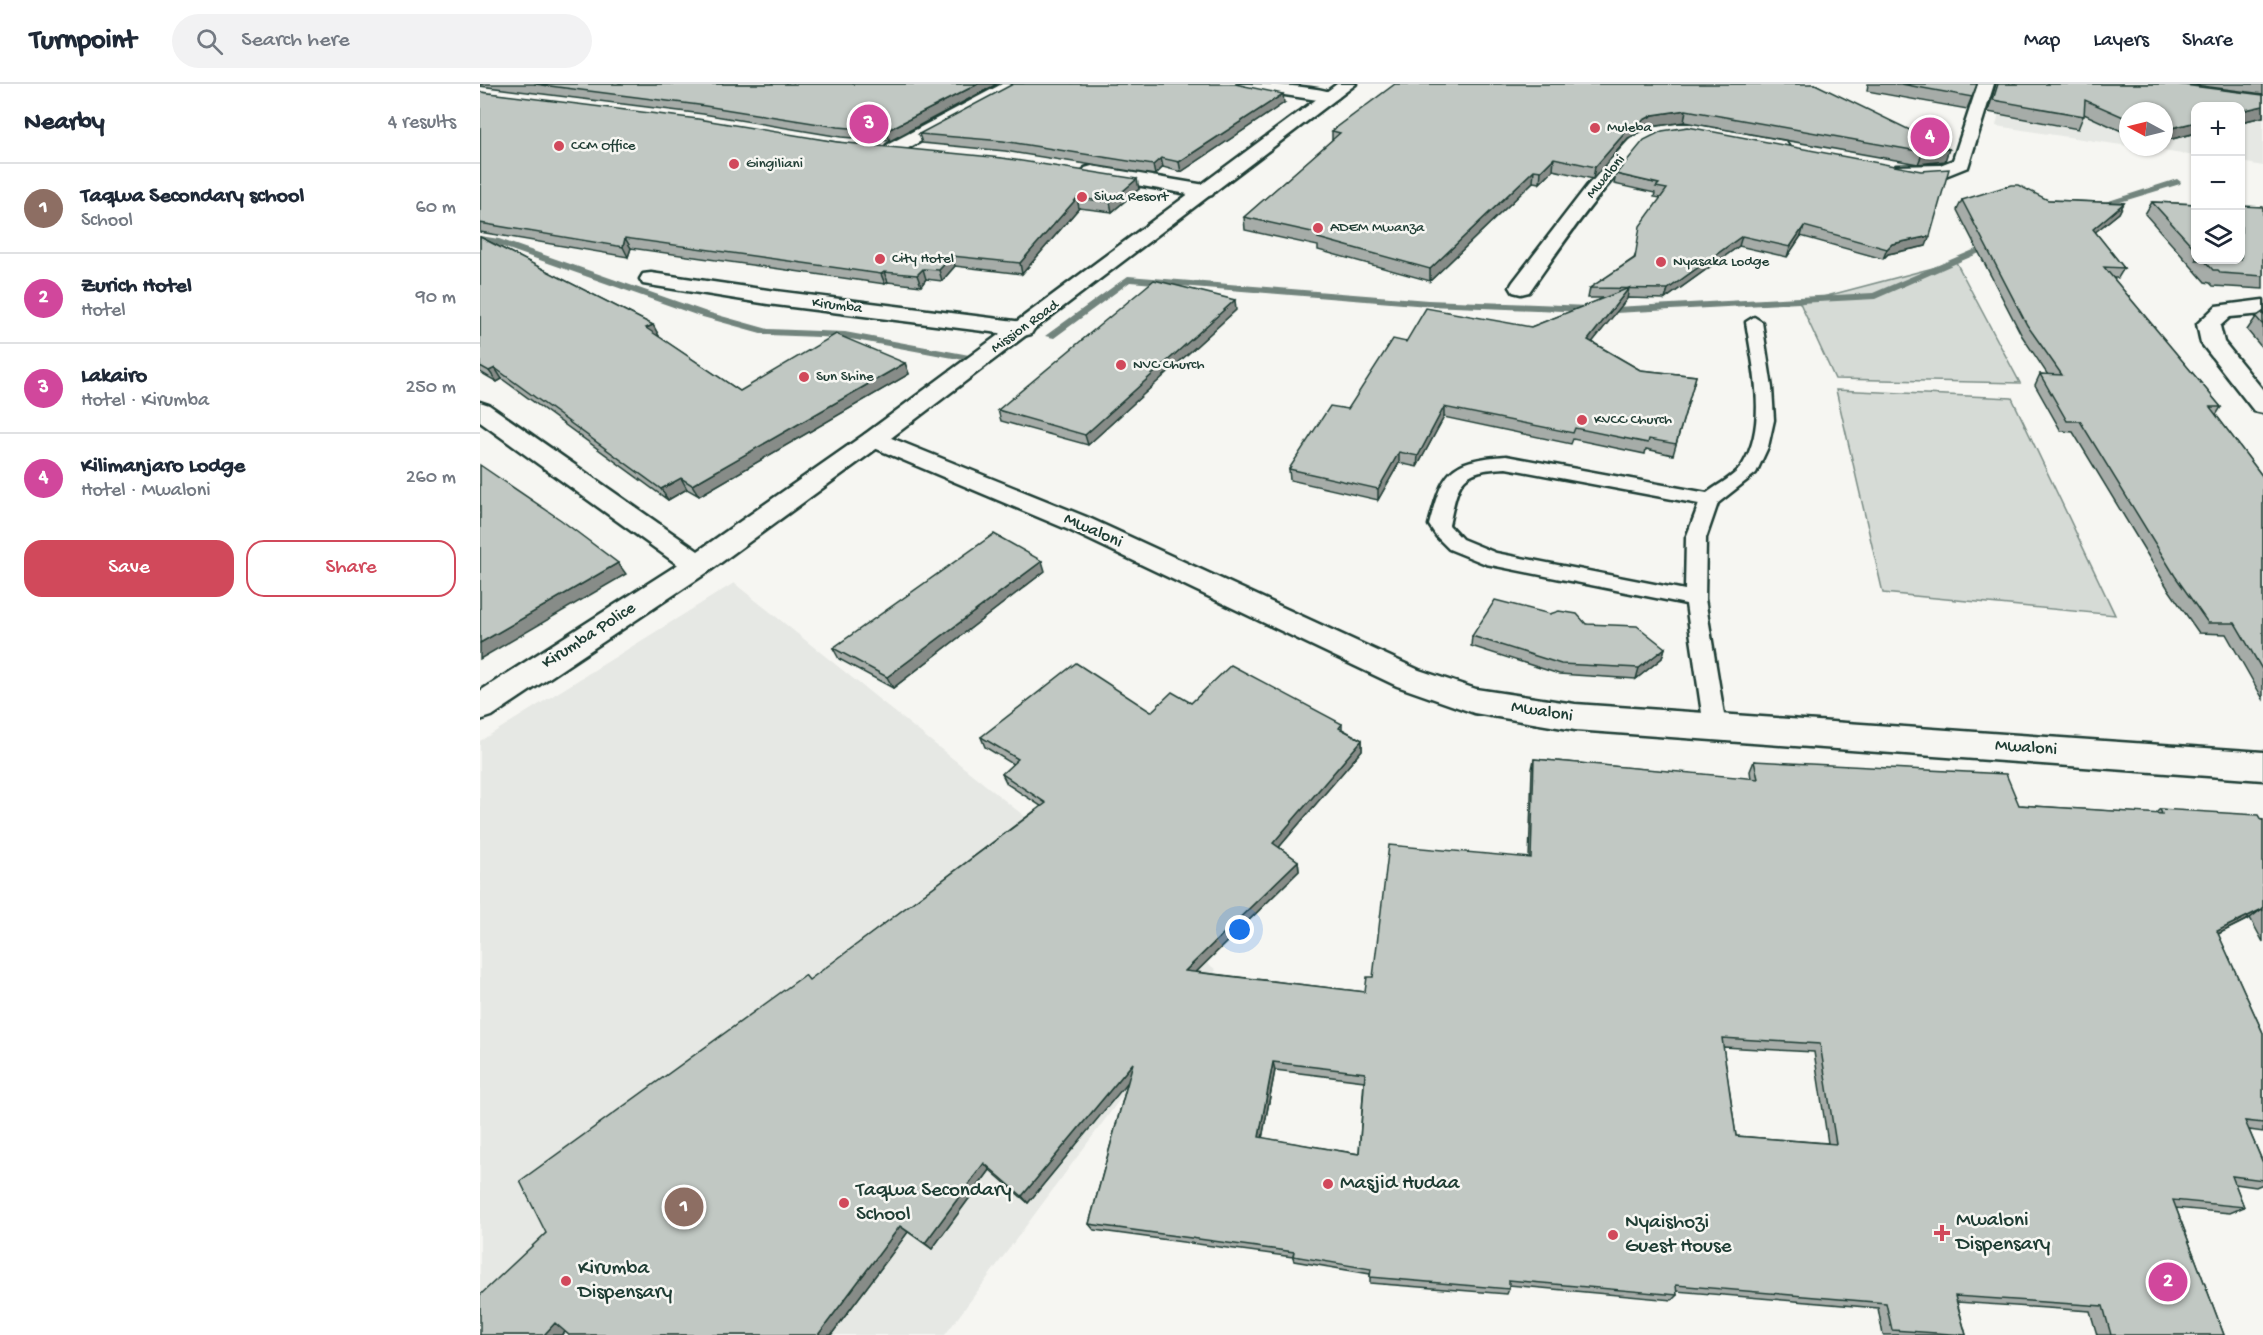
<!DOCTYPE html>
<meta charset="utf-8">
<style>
:root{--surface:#fff;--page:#f2f2f3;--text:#1f2937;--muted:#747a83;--line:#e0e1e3;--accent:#d1495b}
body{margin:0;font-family:"Gochi Hand",sans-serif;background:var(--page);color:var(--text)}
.controls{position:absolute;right:18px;top:18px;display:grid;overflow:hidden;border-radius:12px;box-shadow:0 2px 4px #0004}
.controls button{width:54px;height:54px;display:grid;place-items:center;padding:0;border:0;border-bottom:2px solid var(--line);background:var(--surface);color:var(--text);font:30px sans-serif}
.compass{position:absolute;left:1639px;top:18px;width:54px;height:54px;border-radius:50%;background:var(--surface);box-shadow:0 2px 4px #0004;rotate:277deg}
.you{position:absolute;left:760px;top:846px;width:21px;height:21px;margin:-15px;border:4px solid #fff;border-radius:50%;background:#1a73e8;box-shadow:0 0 0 9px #1a73e833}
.badge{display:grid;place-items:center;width:39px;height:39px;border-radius:50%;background:var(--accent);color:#fff;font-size:20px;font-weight:700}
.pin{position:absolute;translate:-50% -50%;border:3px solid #fff;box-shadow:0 2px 6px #0006}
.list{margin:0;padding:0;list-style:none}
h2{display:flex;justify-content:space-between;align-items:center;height:78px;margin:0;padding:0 24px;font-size:26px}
h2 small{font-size:20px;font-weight:400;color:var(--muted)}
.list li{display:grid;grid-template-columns:39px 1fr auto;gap:18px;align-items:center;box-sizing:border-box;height:90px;padding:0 24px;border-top:2px solid var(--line)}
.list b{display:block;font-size:22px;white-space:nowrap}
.list p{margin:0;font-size:20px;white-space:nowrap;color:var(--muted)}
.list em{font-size:20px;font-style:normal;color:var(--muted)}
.actions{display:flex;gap:12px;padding:18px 24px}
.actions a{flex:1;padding:14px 0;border:2px solid var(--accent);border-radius:18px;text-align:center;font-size:21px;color:var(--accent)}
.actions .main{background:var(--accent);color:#fff}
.icon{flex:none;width:33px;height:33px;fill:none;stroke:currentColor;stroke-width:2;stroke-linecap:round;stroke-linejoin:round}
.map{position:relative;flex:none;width:1783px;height:1251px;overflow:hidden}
header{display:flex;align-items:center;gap:36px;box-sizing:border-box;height:84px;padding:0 30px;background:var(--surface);border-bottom:2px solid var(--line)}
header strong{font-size:28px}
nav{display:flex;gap:33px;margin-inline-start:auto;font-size:21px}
.search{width:420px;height:54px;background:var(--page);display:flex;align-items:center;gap:15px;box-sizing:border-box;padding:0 21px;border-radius:33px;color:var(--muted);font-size:22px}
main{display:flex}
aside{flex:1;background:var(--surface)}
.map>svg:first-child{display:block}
.built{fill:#e6e8e4}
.green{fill:#d6dbd6;stroke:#7a8c85;stroke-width:1.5}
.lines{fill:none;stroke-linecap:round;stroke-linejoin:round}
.stream{fill:#72847d;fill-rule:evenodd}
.lane-casing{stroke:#1f3d34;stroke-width:5}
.street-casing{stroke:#1f3d34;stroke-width:5}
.secondary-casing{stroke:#1f3d34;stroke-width:5}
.lane{fill:#f6f6f2;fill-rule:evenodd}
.street{fill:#f6f6f2;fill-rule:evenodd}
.secondary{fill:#f6f6f2;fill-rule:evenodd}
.wall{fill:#a6aca8;stroke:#1f3d34;stroke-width:1.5;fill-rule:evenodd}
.shaded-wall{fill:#878c88;stroke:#1f3d34;stroke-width:1.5}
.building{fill:#c1c8c3;stroke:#1f3d34;stroke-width:1.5;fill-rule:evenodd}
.poi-dot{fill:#d1495b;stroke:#f6f6f2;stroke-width:2}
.labels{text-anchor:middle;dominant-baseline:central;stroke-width:5;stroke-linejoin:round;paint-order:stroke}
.far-poi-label{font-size:15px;fill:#1f3d34;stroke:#f6f6f2;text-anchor:start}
.far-street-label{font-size:15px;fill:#1f3d34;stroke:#f6f6f2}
.street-label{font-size:18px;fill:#1f3d34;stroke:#f6f6f2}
.near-poi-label{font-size:21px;fill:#1f3d34;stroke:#f6f6f2;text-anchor:start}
</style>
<header>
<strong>Turnpoint</strong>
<div class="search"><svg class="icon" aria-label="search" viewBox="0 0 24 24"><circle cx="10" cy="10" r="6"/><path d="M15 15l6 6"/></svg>Search here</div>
<nav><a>Map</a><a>Layers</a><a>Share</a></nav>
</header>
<main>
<aside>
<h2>Nearby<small>4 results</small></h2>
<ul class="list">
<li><span class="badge" style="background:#8d6e63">1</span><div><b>Taqwa Secondary school</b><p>School</p></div><em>60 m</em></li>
<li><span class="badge" style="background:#d1479c">2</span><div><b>Zurich Hotel</b><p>Hotel</p></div><em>90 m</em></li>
<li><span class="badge" style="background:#d1479c">3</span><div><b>Lakairo</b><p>Hotel · Kirumba</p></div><em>250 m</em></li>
<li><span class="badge" style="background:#d1479c">4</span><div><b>Kilimanjaro Lodge</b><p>Hotel · Mwaloni</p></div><em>260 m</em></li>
</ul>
<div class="actions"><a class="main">Save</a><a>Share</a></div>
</aside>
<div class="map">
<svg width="1783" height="1251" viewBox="0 0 1783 1251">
<rect width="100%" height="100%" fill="#f6f6f2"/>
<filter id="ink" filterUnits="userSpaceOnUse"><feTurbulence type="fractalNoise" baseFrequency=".0167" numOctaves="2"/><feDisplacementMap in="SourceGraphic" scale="12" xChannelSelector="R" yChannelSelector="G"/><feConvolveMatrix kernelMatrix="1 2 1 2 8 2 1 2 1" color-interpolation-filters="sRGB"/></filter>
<g filter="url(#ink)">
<!-- built -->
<g class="built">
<polygon points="1525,0 1783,24 1783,82 1761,78 1760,22 1716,22 1715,72 1657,63 1684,63 1684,27 1648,27 1648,62 1516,42"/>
<polygon points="254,499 736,886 465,1251 0,1251 0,657"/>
</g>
<!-- green -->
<g class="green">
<polygon points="1476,178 1540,299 1355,295 1320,219"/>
<polygon points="1356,306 1532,314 1635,531 1403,509"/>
</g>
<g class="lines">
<!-- stream -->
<g class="stream">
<polygon points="1697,95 1701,98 1700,100 1614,126 1607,124"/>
<polygon points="0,152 19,155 227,228 288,245 365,248 500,273 505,276 500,279 365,254 288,251 219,232 14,160 0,158"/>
<polygon points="1512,158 1520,160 1395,215 1135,229 948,222 650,198 574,254 565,252 648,192 948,216 1135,223 1393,209"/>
</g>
<!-- lane casing -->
<g class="lane-casing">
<path id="lane" d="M1274,233L1282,238L1292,304L1294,336L1288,363L1276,389L1238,419L1226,454L1225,515L1246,643L1243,649L1235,652L1227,649L1224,643L1206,520L1006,480L969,465L957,453L949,441C963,388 968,376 1026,372L1227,409C1237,401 1256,392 1263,380C1288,339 1273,283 1266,238ZM1026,384L1219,420L1206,454L1205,506L1016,469L982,455L969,441C979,398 978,386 1026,384Z"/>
</g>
<!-- street casing -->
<g class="street-casing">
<g id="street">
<polygon points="522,0 542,0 540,4 419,69 407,69 404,65 407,61"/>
<path d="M757,0C775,0 850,1 859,13L851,18L765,5Z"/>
<polygon points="1498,0 1514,0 1488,83 1463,93 1416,90 1414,86 1416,82 1460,81 1473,76"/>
<path d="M1187,40H1213L1299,56L1305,57L1308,61L1305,65L1299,66C1270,61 1213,44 1186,51C1148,60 1074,173 1049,208L1041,210L1033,208L1030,203L1033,198L1107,102L1149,56L1162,47Z"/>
<polygon points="612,82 725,101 732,103 735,107 732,111 725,113 605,92 603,88 605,84"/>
<polygon points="171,189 288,206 543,238 551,240 554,245 551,250 543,252 288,220 163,200 160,195 163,190"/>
<polygon points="1783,216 1783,230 1750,233 1740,242 1744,258 1783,306 1783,329 1774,327 1721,259 1717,240 1736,222"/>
<polygon points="0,318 9,321 228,474 233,481 228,488 218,491 208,488 0,338"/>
<polygon points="394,347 609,434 939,586 996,605 1095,620 1783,668 1783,696 1095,646 994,629 917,602 589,446 385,360 381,355 385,350"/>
</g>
</g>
<!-- secondary casing -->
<g class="secondary-casing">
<polygon id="secondary" points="857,0 876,0 403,360 228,488 12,632 0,636 0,607 208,474 385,350"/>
</g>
<!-- lane -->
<use href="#lane" class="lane"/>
<!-- street -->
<use href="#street" class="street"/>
<!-- secondary -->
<use href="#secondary" class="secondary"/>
</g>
<!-- wall -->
<g class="wall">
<polygon points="0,0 517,0 410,57 361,53 223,30 0,2"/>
<polygon points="1335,0 1465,77 1438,80 1204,38 1171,43 1148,54 1113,95 1073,86 1060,99 1053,98 950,197 838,166 838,162 765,146 764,133 852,56 852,47"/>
<polygon points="1388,0 1497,0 1487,25 1387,7"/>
<polygon points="1516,0 1696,0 1783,11 1783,33 1761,38 1761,22 1716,22 1716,49 1684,57 1684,27 1648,27 1648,50 1604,30 1598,45 1508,28"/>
<polygon points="1707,0 1783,0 1783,10"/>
<polygon points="0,8 357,58 659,105 632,128 599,124 542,190 475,182 462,197 446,195 441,202 408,198 405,200 151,164 148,173 0,148"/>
<polygon points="804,19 701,88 683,83 675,91 525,67 442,59 439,50"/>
<polygon points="1136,90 1446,162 1408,170 1403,175 1321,152 1307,173 1259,162 1185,215 1147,214 1112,258 1160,286 1216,292 1193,371 1166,365 1165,370 1093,355 1091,360 964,333 937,383 919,379 898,416 810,396 809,385 868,325 926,258 1051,243 1125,214 1108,214 1110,204 1154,174 1181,114 1174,113 1175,109 1134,100"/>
<polygon points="1482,116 1568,116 1644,119 1639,129 1615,148 1644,184 1638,194 1633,194 1741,323 1736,331 1783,393 1783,615 1746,550 1719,549 1687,503 1593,348 1581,347 1555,301 1560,290 1568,291 1542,252 1477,126"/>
<polygon points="1672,118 1716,120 1716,176 1761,176 1783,123 1783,205 1733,202 1730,199 1725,198 1665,130"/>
<polygon points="0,153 173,241 179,252 178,252 260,307 425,279 429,290 219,412 207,405 188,416 22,295 17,298 0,288"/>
<polygon points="756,226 608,361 521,337 518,326"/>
<polygon points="1783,228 1783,265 1767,246 1776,233"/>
<polygon points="565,487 413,604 359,575 353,564"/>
<polygon points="1106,540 1185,564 1182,574 1156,595 1079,590 991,562 992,552"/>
<path d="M711,619L862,640V645L882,656V666L799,763L818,777L819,787L716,888L885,908L893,893L1049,774L1052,685L1054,675L1271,695L1270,687L1274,677L1539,721L1675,730L1680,725L1783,736V858L1770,834L1738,850L1783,949V1048L1769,1046L1783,1079V1100L1776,1103L1755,1100L1764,1123L1750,1129L1696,1124L1744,1251H1617L1610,1227L1477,1218L1486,1251H1403L1398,1224L1196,1207L1197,1211L1192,1216L1029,1201V1205L1027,1210L890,1199V1190L814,1177L813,1173L614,1146L609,1140L648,997L548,1119L510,1086L452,1165L428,1148L351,1251H89L85,1248L82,1251H0L66,1149L330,896L561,722L527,700L522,690L533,680L505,663L501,653L671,628ZM1243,963L1334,968L1348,1059L1256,1052ZM795,986L884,997L879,1070L782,1054Z"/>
</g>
<!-- shaded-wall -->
<g class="shaded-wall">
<polygon points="498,0 517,0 410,57 406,47"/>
<polygon points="803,10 804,19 701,88 699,78"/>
<polygon points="1783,22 1783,33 1761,38 1761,27"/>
<polygon points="1206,26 1204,38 1171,43 1148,54 1113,95 1115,83 1150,43 1173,31"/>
<polygon points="1716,38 1716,49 1684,57 1684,46"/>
<polygon points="1469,65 1465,77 1438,80 1443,68"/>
<polygon points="681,74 683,83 675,91 673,81"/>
<polygon points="1074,74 1073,86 1060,99 1061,87"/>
<polygon points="1054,86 1053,98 950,197 950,185"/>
<polygon points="657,95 659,105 632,128 630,118"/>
<polygon points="597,114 599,124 542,190 540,179"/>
<polygon points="1644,119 1639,129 1608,154 1613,145"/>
<polygon points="1324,142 1321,152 1307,173 1310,163"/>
<polygon points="1262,152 1259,162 1185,215 1188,205"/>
<polygon points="1450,152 1446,162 1408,170 1403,175 1407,165 1412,160"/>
<polygon points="145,154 151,164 148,173 143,163"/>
<polygon points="472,172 475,182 462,197 459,186"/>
<polygon points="443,185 446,195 441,202 437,191"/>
<polygon points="404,188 408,198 405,200 401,190"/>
<polygon points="1149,204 1147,215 1106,266 1108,256"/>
<polygon points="755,216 756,226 608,361 605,351"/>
<polygon points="173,241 179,252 172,255 166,244"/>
<polygon points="425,279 429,290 219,412 212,401"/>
<polygon points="15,284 22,295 17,298 9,287"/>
<polygon points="964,323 964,333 937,383 938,372"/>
<polygon points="919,368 919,379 898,416 898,405"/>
<polygon points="201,394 207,405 188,416 181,405"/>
<polygon points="562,477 565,487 413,604 407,593"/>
<polygon points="138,479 146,490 0,575 0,559"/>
<polygon points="1185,564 1182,574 1156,595 1159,584"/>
<polygon points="882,656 882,666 795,768 793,759"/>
<polygon points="818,777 819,787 708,896 705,887"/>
<polygon points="1782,825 1770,834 1726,856 1737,847"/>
<polygon points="793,978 795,986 781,1060 779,1053"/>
<polygon points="653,979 657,987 548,1119 542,1112"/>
<polygon points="504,1079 510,1086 452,1165 445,1159"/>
<polygon points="420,1142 428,1148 351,1251 338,1251"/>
<polygon points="75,1239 89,1244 82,1251 64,1251"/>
</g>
<!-- building -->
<g class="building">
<polygon points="54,0 498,0 406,47 358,43 219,21"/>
<polygon points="533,0 755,0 803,10 699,78 681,74 673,81 523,57 439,50"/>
<polygon points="915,0 1335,0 1469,65 1443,68 1206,26 1173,31 1150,43 1115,83 1074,74 1061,87 1054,86 950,185 838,154 841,150 764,133 860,49 852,47"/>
<polygon points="1421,0 1497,0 1492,13"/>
<polygon points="1518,0 1696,0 1783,11 1783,22 1761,27 1761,22 1716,22 1716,38 1684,46 1684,27 1648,27 1648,35 1605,16 1604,32 1513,16"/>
<polygon points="0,8 218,35 357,58 522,74 657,95 630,118 597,114 540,179 472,172 459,186 443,185 437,191 404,188 401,190 145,154 143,163 0,139"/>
<polygon points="1208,43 1441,87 1469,85 1450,152 1412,160 1407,165 1324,142 1310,163 1262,152 1188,205 1110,204 1155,174 1160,142 1187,105 1176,103 1179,100 1136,90 1164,56 1182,47"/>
<polygon points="1531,101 1538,101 1568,116 1644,119 1613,145 1644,184 1624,183 1741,323 1730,323 1783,393 1783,587 1755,539 1728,539 1695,492 1600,337 1587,337 1560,290 1582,291 1547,241 1482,116"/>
<polygon points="1672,118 1716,120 1716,166"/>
<polygon points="1761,122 1783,123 1783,192 1741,189 1738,186 1733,186 1724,176 1761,176"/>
<polygon points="0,153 173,241 166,244 260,307 356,250 425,279 212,401 201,394 181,405 15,284 9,287 0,282"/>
<polygon points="674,196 755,216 605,351 518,326"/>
<polygon points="1149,204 1108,256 1160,286 1216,292 1196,360 1169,355 1168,359 1095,344 1093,349 964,323 938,372 919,368 898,405 809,385 850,322 868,325 913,255 926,258 946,224 1051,243"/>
<polygon points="1783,228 1783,241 1776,233"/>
<polygon points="0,381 81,436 138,479 0,559"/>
<polygon points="514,450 562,477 407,593 353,564"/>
<polygon points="1015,516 1070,530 1079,527 1097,530 1106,540 1157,542 1185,564 1159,584 1081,580 992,552"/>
<path d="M596,579L671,628L692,608L711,619L751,581L862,640L859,644L882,656L793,759L818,777L705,887L885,908L887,893H893L909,761L1051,774L1054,675L1278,695L1274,677L1526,690L1539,721L1682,730L1680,725L1778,731L1781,736H1783V827L1782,825L1737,847L1783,949V1039L1765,1037L1783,1079V1096L1752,1092L1764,1123L1693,1116L1744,1251H1631L1623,1222L1475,1212L1486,1251L1412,1246L1406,1219L1196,1201L1197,1211L1029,1196V1205L890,1193L891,1185L813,1172L814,1168L609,1140L653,979L542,1112L504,1079L445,1159L420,1142L338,1251H89L75,1239L64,1251H0V1211L66,1149L40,1097L325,891L329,896L566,719L522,690L538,675L501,653ZM1242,954L1340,960L1356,1060L1256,1052ZM793,978L885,989L879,1070L779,1053Z"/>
</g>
</g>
<!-- markers -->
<g class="poi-dot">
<circle cx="1115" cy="44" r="6"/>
<circle cx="79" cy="62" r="6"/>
<circle cx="254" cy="80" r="6"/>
<circle cx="602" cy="113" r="6"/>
<circle cx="838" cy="144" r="6"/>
<circle cx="400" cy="175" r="6"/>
<circle cx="1181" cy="178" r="6"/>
<circle cx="641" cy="281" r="6"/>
<circle cx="324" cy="293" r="6"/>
<circle cx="1102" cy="336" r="6"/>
<circle cx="848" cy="1100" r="6"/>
<circle cx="364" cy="1119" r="6"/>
<path d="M1459 1140h6v6h6v6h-6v6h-6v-6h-6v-6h6z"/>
<circle cx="1133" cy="1151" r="6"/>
<circle cx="86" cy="1197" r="6"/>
</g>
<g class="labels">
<!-- far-poi labels -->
<g class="far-poi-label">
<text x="1127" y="44">Muleba</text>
<text x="91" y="62">CCM Office</text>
<text x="266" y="80">Gingiliani</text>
<text x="614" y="113">Siwa Resort</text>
<text x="850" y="144">ADEM Mwanza</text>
<text x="412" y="175">City Hotel</text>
<text x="1193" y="178">Nyasaka Lodge</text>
<text x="653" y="281">NVC Church</text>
<text x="336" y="293">Sun Shine</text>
<text x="1114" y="336">KVCC Church</text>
</g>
<!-- far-street labels -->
<g class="far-street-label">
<text transform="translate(1126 93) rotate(-50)">Mwaloni</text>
<text transform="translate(357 222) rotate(7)">Kirumba</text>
<text transform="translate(545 243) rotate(-36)">Mission Road</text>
</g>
<!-- street labels -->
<g class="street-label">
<text transform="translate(613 447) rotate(24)">Mwaloni</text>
<text transform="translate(109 552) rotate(-33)">Kirumba Police</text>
<text transform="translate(1062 628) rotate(9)">Mwaloni</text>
<text transform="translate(1546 664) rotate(4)">Mwaloni</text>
</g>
<!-- near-poi labels -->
<g class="near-poi-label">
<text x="860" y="1100">Masjid Hudaa</text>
<text x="376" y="1107">Taqwa Secondary<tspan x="376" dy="24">School</tspan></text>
<text x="1476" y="1137">Mwaloni<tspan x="1476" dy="24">Dispensary</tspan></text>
<text x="1145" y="1139">Nyaishozi<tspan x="1145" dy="24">Guest House</tspan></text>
<text x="98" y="1185">Kirumba<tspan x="98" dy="24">Dispensary</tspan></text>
</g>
</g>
</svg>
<div class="controls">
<button>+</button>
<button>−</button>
<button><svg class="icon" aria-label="layers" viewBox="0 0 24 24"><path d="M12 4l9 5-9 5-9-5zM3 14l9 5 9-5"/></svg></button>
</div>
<svg class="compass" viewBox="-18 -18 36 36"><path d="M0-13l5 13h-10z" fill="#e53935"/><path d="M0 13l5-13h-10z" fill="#747a83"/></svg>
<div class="you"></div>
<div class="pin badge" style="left:204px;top:1123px;background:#8d6e63">1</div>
<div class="pin badge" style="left:1688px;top:1198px;background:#d1479c">2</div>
<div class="pin badge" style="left:389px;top:40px;background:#d1479c">3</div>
<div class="pin badge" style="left:1450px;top:53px;background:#d1479c">4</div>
</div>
</main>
